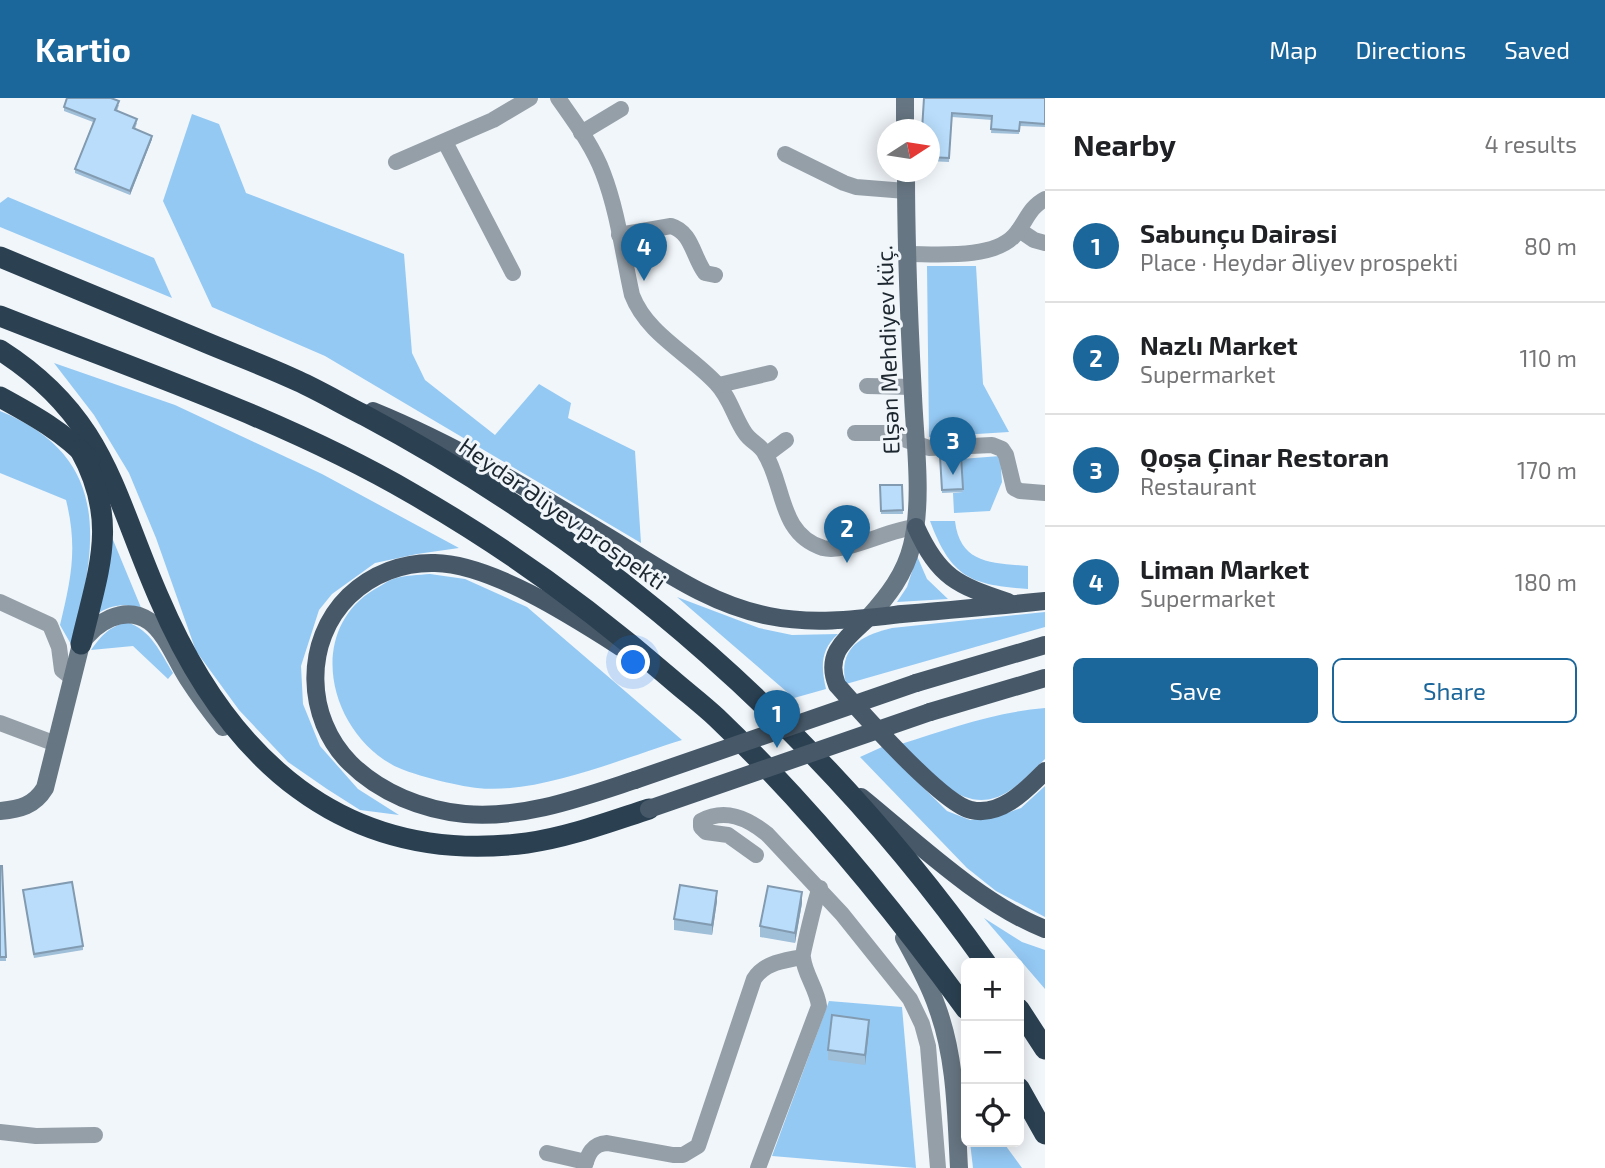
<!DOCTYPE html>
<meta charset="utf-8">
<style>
:root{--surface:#fff;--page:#f2f2f2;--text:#202124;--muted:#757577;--line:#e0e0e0;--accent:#1b669a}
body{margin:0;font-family:"Exo 2",sans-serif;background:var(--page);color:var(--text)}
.controls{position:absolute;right:21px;bottom:21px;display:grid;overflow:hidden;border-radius:10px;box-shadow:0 4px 18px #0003}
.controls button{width:63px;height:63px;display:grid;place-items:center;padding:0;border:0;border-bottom:2px solid var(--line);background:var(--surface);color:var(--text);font:35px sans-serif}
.compass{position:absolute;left:877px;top:21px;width:63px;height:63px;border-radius:50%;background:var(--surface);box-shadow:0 4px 18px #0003;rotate:78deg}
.you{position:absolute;left:634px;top:565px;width:24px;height:24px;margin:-18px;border:5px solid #fff;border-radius:50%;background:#1a73e8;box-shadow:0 0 0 10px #1a73e833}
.badge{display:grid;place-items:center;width:46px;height:46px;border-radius:50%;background:var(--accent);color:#fff;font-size:23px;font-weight:700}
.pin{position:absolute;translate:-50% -58px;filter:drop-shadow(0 2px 4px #0008)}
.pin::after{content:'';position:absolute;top:37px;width:24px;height:21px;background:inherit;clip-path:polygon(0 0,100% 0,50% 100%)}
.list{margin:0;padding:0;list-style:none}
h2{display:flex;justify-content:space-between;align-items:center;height:91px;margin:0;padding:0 28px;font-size:30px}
h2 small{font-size:23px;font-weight:400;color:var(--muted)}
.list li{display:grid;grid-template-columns:46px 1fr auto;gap:21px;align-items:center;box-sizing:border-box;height:112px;padding:0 28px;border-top:2px solid var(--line)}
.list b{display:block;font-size:26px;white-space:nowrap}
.list p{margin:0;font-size:23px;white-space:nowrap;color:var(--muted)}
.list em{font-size:23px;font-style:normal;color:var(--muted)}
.actions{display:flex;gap:14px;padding:21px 28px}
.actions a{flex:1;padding:16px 0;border:2px solid var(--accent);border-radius:10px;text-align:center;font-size:24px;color:var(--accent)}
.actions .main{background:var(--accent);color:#fff}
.icon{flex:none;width:38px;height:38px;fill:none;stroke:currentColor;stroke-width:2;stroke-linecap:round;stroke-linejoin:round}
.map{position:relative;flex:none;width:1045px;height:1070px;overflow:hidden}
header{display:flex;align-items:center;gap:42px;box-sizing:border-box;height:98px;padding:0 35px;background:var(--accent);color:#fff}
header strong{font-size:33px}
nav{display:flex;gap:38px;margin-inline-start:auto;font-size:24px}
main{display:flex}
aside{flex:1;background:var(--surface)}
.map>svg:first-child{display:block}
.green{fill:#94c9f4}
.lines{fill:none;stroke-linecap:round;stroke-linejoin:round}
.street{stroke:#959fa8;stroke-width:16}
.secondary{stroke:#677683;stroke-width:18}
.primary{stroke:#475969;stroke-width:18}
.highway{stroke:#2b4152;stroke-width:21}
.primary-bridge{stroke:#475969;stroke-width:18}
.wall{fill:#9fbed8}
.shaded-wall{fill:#829bb0}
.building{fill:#b9ddfb;stroke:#829bb0;stroke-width:2}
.labels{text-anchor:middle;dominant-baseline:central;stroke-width:6;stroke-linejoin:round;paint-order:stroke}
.street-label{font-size:23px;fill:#1d272f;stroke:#f1f6fa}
</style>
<header>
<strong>Kartio</strong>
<nav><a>Map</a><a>Directions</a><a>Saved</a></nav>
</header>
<main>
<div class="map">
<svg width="1045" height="1070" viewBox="0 0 1045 1070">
<rect width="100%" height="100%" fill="#f1f6fa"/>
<!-- green -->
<g class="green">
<polygon points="192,16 219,26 246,95 404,156 412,255 425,282 495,337 539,286 571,305 568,320 635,353 641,445 325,258 212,209 163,103"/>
<polygon points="8,99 154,160 172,200 0,129 0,105"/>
<polygon points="927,168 976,168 983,286 1009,334 929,339"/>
<polygon points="54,265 175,307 322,376 459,450 417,456 375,465 332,496 319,512 301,568 303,606 320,648 358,691 399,717 360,712 327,691 288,664 239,612 196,553 156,440 129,375 94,317"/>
<path d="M0,313C115,360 96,449 72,548L60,527C71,481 78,450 66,402L0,375Z"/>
<polygon points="1000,358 1002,384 990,413 954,415 953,395 963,394 961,361"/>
<path d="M930,423H955C960,466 992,465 1028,468V491C970,487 951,479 930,423Z"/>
<path d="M111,437L142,512C127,504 110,506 96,517Z"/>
<polygon points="917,458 927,481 948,501 897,504 907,489"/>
<path d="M430,476L465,481L527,509L682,642C623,660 538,697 477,690C458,688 407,676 391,666C328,630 306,532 375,491C381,488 387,483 393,481C404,477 419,477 430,476Z"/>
<path d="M677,499L759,530L792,537L838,536C820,552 821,569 826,591L794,600Z"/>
<path d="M1045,514V529L846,586C837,550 862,537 892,530Z"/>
<path d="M127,524C151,532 160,554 173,575L168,581L133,548L91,552C102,537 109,529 127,524Z"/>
<path d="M1045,610V661C1034,671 1022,685 1009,693C965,722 931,674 901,646C948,631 995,614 1045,610Z"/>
<polygon points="882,649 947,713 970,722 996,719 1021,710 1045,688 1045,819 996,793 967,770 860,659"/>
<polygon points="984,820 1022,844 1045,852 1045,891"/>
<polygon points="829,903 902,909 916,1070 772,1058"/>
<polygon points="970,1044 1003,1044 1022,1070 973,1070"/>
</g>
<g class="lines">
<!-- street -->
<g class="street">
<path d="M558,0C574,23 593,48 603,75C618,114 623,157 632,197C647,236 688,255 716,285C730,299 734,319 745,335C750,343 759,346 764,354C785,386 778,436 823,450C846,456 889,431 916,429"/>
<polyline points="581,35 621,11"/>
<polyline points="445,44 513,175"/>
<polyline points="785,56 844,85 856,89 906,93"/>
<polyline points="396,64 493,22 530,0"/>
<polyline points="1019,132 1034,142 1045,145"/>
<path d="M619,137L671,128C692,134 693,159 705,175L715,177"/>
<path d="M909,156C938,156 993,161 1014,138C1026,125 1028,110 1045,101"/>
<polyline points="719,287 770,275"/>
<polyline points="867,288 913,289"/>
<polyline points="855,335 886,335 929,350 992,347 1002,351 1006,357 1014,390 1020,393 1045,395"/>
<polyline points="766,357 786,342"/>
<polyline points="0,504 50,527 59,549 62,572 72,580"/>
<polyline points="0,625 56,646"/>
<path d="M756,757L728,737L706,734L701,729V723C725,710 747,720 767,736L842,816L910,901L922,926L928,948L938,1070"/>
<polyline points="0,1034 36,1038 95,1037"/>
<polyline points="547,1055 586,1064"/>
<path d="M584,1070C588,1056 592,1046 607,1045L673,1057H683L698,1048L754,881C765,864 784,863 802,859"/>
<path d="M758,1070L819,908C817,891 805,877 803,860C802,856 817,794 820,790"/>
</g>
<!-- secondary -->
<g class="secondary">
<polyline points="905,0 905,32"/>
<path d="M868,520C888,498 905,476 912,447C923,402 915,345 913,298C909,223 906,148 906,74"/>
<path d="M0,713C20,711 34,708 45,690L81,546C94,525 124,506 149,523C167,536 176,563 188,581C199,598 210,613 223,629"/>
<path d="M904,840C916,862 929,885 937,909C956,960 956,1016 959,1070"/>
</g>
<!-- primary -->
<g class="primary">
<path d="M373,313C454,346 529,391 603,436C657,468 707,506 769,518C813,527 858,521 902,516C950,512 997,508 1045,503"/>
<path d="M916,429C939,480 957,487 1008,504"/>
<path d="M868,520C847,540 824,555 837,587C860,613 942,706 971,712C1001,719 1026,692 1045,673"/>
<path d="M622,550C575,520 492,466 435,465C403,464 372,476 349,498C303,543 305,620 350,665C380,695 423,712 465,716C523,721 580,700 635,682"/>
<polyline points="916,585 1045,547"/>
<polyline points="930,614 1045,580"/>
<path d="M861,699C914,742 982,807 1045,831"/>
</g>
<!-- highway -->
<g class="highway">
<path d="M0,159C67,187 134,214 200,242C233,256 266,268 298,283C320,293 342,306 364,317C610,448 825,638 986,865"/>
<path d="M0,218C139,273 284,321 413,396C505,449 591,511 670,580C686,594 702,606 717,620C809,708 891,808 966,911"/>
<path d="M0,252C105,319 113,395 159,500C227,659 342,769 527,745C569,739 609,724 649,711"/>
<path d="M0,299C33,317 64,334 90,362"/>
<path d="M80,352C120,424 98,472 81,546"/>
<polyline points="1019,911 1045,951"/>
<polyline points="1019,990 1045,1036"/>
</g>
<!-- primary-bridge -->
<g class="primary-bridge">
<polyline points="635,682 916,585"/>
<polyline points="649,711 930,614"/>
</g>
</g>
<!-- wall -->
<g class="wall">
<polygon points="924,0 1045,0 1045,29 1020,28 1019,36 991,35 992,22 952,19 949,64 929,63 929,32"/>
<polygon points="119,7 117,13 137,25 135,31 152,41 130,97 75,75 75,71 93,24 64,13 64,9"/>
<polygon points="961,357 963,394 942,395 940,358"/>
<polygon points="880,387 902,387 903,416 881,416"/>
<polygon points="0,768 2,768 6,863 0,863"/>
<polygon points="23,792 83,848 83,852 34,860"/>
<polygon points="717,803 712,837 674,832 674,821"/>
<polygon points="802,805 795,845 760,839 760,828"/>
<polygon points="869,933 865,967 828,962 828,952"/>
</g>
<!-- shaded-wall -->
<g class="shaded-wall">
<polygon points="152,38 152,41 130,97 130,93"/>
<polygon points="717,793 717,803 712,837 712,827"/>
<polygon points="802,794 802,805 795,845 795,835"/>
<polygon points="869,922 869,933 865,967 865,957"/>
</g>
<!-- building -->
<g class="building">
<polygon points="67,0 111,0 119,3 115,12 137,21 133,30 152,38 130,93 75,71 95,21 64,9"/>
<polygon points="924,0 1045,0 1045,26 1020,24 1019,33 991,31 992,18 952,15 949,60 929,59 929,32 922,32"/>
<polygon points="961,357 963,391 942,392 940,358"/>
<polygon points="880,387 902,387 903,412 881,413"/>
<polygon points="0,768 2,768 6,859 0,859"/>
<polygon points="72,784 83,848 34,856 23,792"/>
<polygon points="680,787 717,793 712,827 674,821"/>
<polygon points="768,788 802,794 795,835 760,828"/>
<polygon points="832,917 869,922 865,957 828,952"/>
</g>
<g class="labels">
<!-- street labels -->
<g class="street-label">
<text transform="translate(887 252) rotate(-92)">Elşən Mehdiyev küç.</text>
<text transform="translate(563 415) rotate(35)">Heydər Əliyev prospekti</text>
</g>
</g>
</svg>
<div class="controls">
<button>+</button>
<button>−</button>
<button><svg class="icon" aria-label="locate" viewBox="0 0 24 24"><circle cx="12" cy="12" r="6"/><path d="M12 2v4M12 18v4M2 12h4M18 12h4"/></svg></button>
</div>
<svg class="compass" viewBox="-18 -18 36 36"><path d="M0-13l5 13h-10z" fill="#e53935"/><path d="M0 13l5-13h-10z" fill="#757577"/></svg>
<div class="you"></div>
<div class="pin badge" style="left:777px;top:650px">1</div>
<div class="pin badge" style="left:847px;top:465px">2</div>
<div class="pin badge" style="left:953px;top:377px">3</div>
<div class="pin badge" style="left:644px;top:183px">4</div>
</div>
<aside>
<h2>Nearby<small>4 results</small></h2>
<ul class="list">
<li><span class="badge">1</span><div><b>Sabunçu Dairəsi</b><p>Place · Heydər Əliyev prospekti</p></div><em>80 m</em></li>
<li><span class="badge">2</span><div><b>Nazlı Market</b><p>Supermarket</p></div><em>110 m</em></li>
<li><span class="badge">3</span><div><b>Qoşa Çinar Restoran</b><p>Restaurant</p></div><em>170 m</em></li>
<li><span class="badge">4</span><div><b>Liman Market</b><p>Supermarket</p></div><em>180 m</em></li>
</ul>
<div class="actions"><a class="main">Save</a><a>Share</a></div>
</aside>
</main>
